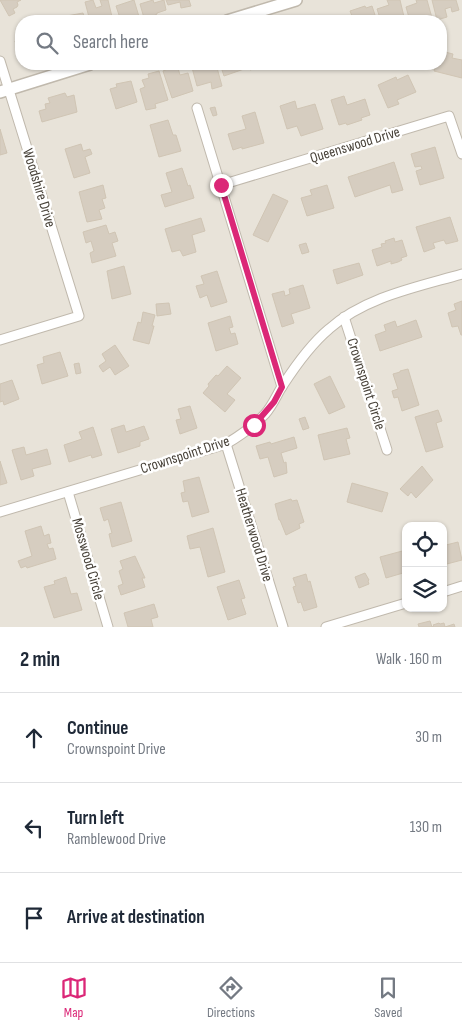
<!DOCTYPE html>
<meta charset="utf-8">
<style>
:root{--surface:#fff;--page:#f6f6f7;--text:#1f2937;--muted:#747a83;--line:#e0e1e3;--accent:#db2777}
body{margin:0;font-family:"Sofia Sans Condensed",sans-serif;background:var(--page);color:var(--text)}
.controls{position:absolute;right:15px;bottom:15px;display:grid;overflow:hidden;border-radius:10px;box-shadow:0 1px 4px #0004}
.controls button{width:45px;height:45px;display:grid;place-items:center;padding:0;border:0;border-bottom:1px solid var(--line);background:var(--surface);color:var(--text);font:25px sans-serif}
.stop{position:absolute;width:15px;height:15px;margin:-11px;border:4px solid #db2777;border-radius:50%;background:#fff}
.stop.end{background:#db2777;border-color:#fff;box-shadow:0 1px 5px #0008}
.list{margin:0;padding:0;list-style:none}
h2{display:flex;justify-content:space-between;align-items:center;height:65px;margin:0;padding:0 20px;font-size:21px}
h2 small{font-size:16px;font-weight:400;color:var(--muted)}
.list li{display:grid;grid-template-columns:32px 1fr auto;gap:15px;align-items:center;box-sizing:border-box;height:90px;padding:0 20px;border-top:1px solid var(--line)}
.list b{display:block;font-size:19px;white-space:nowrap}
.list p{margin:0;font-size:16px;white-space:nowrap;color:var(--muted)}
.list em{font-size:16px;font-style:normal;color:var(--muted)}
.icon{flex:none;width:28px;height:28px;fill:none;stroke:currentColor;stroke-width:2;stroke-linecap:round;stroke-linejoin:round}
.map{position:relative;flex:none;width:462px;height:627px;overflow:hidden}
.search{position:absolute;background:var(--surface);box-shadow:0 1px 4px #0004;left:15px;right:15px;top:15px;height:55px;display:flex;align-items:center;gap:12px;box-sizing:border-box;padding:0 18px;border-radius:20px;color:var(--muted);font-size:19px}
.sheet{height:335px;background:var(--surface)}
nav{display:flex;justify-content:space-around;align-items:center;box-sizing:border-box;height:70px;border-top:1px solid var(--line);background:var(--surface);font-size:14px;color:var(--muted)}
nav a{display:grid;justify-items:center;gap:2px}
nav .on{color:var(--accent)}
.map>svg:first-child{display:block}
.residential{fill:#e8e3d9;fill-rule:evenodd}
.building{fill:#d6cdc0;stroke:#d0c5b4}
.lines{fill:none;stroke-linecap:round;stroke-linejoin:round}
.minor-casing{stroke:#c0b9ad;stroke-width:11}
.tertiary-casing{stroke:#c0b9ad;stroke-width:14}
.minor{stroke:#fff;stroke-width:9}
.tertiary{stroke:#fff;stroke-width:11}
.route{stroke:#db2777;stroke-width:6}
.labels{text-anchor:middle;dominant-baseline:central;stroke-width:5;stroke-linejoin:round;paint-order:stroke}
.street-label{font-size:15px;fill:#484239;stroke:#fff}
</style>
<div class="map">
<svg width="462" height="627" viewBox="0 0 462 627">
<rect width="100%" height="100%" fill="#f4f2ea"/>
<!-- residential -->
<path class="residential" d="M0,0H462V627H0ZM21,21H441V64H21ZM406,526H443V608H406Z"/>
<!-- building -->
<g class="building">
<polygon points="0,0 21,0 17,2 18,5 17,7 13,9 15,13 9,16"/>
<polygon points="93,0 96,8 102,6 100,0 108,0 113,21 90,21 85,2"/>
<polygon points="134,0 140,20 128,21 128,19 121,21 116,6"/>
<polygon points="153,0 154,3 164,0 166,10 157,13 157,14 150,18 144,18 140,4"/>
<polygon points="166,0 189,0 191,6 181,8 180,2 168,5"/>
<polygon points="387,0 400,0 405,21 381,21 377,9 389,5"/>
<polygon points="416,0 427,0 432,18 420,21 416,21 416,20 410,21 406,7 417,3"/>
<polygon points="432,0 456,0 459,10 452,12 451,7 445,9 447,17 437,20"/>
<polygon points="365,6 366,8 372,6 377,21 354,21 350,11"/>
<polygon points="83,13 86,21 63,21 61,17"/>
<polygon points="335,17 336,20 340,19 341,21 324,21"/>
<polygon points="21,39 21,56 20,57 15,41"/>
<polygon points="441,51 453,54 452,58 462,60 462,78 434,71 436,64 441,64"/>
<polygon points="191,64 216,64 222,86 212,89 211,82 197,86"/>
<polygon points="220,64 243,64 244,69 224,76"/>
<polygon points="248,64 270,64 250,70"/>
<polygon points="177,65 180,75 188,73 193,91 172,98 163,71"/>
<polygon points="159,71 168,100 155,104 156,108 146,110 140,89 145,87 142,80 149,78 148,74"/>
<polygon points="408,75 416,92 397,100 399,104 388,108 378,85 396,77 397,80"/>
<polygon points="131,81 137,102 116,109 110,89 117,87 116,84"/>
<polygon points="65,93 67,97 74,95 77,112 42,122 39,111 46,109 45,104 50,103 48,98"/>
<polygon points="344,96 347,105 365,99 370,115 361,118 362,120 347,125 346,123 339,125 331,100"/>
<polygon points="295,101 297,109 315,104 323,129 301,136 297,126 287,129 280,106"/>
<polygon points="215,107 217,115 213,116 210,108"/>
<polygon points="255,112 264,143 242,149 242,147 233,150 228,134 246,129 242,116"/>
<polygon points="168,120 173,135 176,135 181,151 159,157 150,125"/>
<polygon points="0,129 7,153 0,155"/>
<polygon points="81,144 83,151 90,149 92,154 85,157 90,173 74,178 65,149"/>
<polygon points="435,147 444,178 420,185 416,171 422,169 421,166 415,167 411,154"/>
<polygon points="394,162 403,190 392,193 390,185 355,197 348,177"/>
<polygon points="182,168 188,186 190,185 194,198 165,207 161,195 172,192 166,173"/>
<polygon points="103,185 106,198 102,199 105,208 99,210 102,219 87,222 79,192"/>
<polygon points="327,185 334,208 307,216 301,198 312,195 310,190"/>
<polygon points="273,194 288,201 268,242 253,235"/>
<polygon points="450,217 458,241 446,244 444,240 433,243 435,248 424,252 416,227"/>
<polygon points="201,218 205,231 192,235 196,252 183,256 180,250 172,252 165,229"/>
<polygon points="106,225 109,234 115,232 118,241 112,243 116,256 92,263 90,253 94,251 91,241 86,243 83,232"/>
<polygon points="394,238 395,242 402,240 407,256 401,258 402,260 398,262 391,264 391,261 377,266 372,250 382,247 381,244 386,243 385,241"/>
<polygon points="306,243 309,252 302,254 299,245"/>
<polygon points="359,263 363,275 337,284 333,270"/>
<polygon points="124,266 131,294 112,299 107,271"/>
<polygon points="217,271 227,302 211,307 207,295 200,298 196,286 204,284 201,276"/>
<polygon points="303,285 310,308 291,314 294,323 282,327 272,294 284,291 285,296 290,294 289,289"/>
<polygon points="462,301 462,335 461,335 458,326 452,327 448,313 456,310 454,304"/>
<polygon points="169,303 171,314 157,316 156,304"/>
<polygon points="143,312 155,315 152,326 154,326 149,344 133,340 138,322 141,323"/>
<polygon points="230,316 233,327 229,328 231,334 235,333 238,344 216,351 208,323"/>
<polygon points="416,320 422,337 380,351 375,335 386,331 384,325 395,321 397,327"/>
<polygon points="115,345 129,366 115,375 110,367 103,372 99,366 106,361 102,354"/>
<polygon points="60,352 68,376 42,384 37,365 44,363 43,357"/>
<polygon points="79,363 81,373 76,374 74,364"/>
<polygon points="227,366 241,378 227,394 235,400 225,412 203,393 209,386 208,384 216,375 218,376"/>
<polygon points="408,369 419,405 402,411 398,397 394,398 392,391 398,389 393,374 400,372 400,371"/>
<polygon points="330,376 345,407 329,414 314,384"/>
<polygon points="12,380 19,399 4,405 3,401 0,402 0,384"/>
<polygon points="190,406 197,428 180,434 176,420 181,419 178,409"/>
<polygon points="438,410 442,421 436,423 443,447 426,452 415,417"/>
<polygon points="305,417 309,428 303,430 299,419"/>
<polygon points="124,425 126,432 144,426 149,439 140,442 140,446 118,453 111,429"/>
<polygon points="93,427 102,455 92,458 91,455 69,462 64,445 82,439 79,432"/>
<polygon points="347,428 350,438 346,439 350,454 324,460 318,435"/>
<polygon points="294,437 297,448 281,453 284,463 286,462 287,473 274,477 268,457 260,459 256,446 270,442 271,444"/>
<polygon points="24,447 26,455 47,449 51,464 32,469 34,476 21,480 12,450"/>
<polygon points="0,461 7,483 0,485"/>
<polygon points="422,466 433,480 416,498 411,492 408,496 400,489"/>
<polygon points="199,477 209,512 192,517 188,501 183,502 181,493 185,492 183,481"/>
<polygon points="352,483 388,493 382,512 347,502"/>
<polygon points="291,499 292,501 297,500 304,522 299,524 300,528 286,535 280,520 279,520 275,504"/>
<polygon points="121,502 132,541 112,547 109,534 112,533 108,519 104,521 100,508"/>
<polygon points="41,526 44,536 49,534 51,543 47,544 49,549 53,548 56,559 27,568 26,566 21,568 18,561 32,556 25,531"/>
<polygon points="213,528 225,572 208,577 200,547 190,549 187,536"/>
<polygon points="443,536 446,545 458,542 462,560 443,565"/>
<polygon points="406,550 406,582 403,573 386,578 380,557"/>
<polygon points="135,556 145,578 142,578 145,587 121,595 118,586 123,584 119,571 123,569 120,561"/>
<polygon points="365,573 369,580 368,581 369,584 359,588 355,577"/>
<polygon points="306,574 308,582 310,581 317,607 304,611 301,602 298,603 293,587 296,586 293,578"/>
<polygon points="66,577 71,594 77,593 82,610 54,618 44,587 55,584 54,581"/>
<polygon points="239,580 245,598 241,599 246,614 228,620 217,587"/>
<polygon points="154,604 158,617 151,619 153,627 128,627 124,613"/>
<polygon points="430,621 432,627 434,626 433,625 439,623 440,624 444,623 445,627 454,624 455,627 419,627 418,624"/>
</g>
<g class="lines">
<!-- minor casing -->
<g class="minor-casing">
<g id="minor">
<polyline points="0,61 79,316 0,340"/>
<polyline points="197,108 282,387"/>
<polyline points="221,185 449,116 462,154"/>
<polyline points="344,317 387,450"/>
<polyline points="226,444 283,627"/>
<polyline points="68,492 108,627"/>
<path d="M0,512L226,444C241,435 254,426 265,414C273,405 277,394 283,385C296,365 311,344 329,329C365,297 417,287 462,274"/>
<polyline points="443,592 462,586"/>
<polyline points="326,627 406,603"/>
</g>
</g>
<!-- tertiary casing -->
<g class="tertiary-casing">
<g id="tertiary">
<polyline points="227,21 296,0"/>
<polyline points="0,92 90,64"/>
</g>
</g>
<!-- minor -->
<use href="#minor" class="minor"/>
<!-- tertiary -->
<use href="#tertiary" class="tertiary"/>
</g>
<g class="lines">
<!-- route -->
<polyline class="route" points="221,185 282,387 274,402 254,425"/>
</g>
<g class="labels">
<!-- street labels -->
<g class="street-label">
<text transform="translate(355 145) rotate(-17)">Queenswood Drive</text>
<text transform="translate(39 188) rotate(73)">Woodshire Drive</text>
<text transform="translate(366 384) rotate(72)">Crownspoint Circle</text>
<text transform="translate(185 455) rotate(-18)">Crownspoint Drive</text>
<text transform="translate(254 535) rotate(73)">Heatherwood Drive</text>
<text transform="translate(88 559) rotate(74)">Mosswood Circle</text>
</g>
</g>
</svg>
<div class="controls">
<button><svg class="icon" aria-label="locate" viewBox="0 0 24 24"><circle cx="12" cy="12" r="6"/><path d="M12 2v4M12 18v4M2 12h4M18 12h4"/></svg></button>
<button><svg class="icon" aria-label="layers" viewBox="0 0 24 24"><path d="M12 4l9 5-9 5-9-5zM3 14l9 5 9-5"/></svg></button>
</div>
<div class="stop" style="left:254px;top:425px"></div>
<div class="stop end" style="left:221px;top:185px"></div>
<div class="search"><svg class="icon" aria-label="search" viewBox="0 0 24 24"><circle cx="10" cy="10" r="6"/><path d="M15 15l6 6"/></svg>Search here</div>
</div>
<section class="sheet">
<h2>2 min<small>Walk · 160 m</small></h2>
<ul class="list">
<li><svg class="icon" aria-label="ahead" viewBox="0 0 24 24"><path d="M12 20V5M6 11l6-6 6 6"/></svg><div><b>Continue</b><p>Crownspoint Drive</p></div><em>30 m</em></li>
<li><svg class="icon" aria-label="left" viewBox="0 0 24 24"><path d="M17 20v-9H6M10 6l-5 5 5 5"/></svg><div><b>Turn left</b><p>Ramblewood Drive</p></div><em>130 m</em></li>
<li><svg class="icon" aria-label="arrive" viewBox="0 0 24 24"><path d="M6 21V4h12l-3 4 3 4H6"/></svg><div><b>Arrive at destination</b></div></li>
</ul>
</section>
<nav>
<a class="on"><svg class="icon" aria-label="map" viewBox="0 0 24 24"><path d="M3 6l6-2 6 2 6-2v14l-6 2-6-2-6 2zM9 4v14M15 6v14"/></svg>Map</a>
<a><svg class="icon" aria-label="directions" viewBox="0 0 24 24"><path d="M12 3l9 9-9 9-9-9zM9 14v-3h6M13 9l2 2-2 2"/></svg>Directions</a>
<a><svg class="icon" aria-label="saved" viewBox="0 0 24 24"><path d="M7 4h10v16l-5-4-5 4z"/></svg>Saved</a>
</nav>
